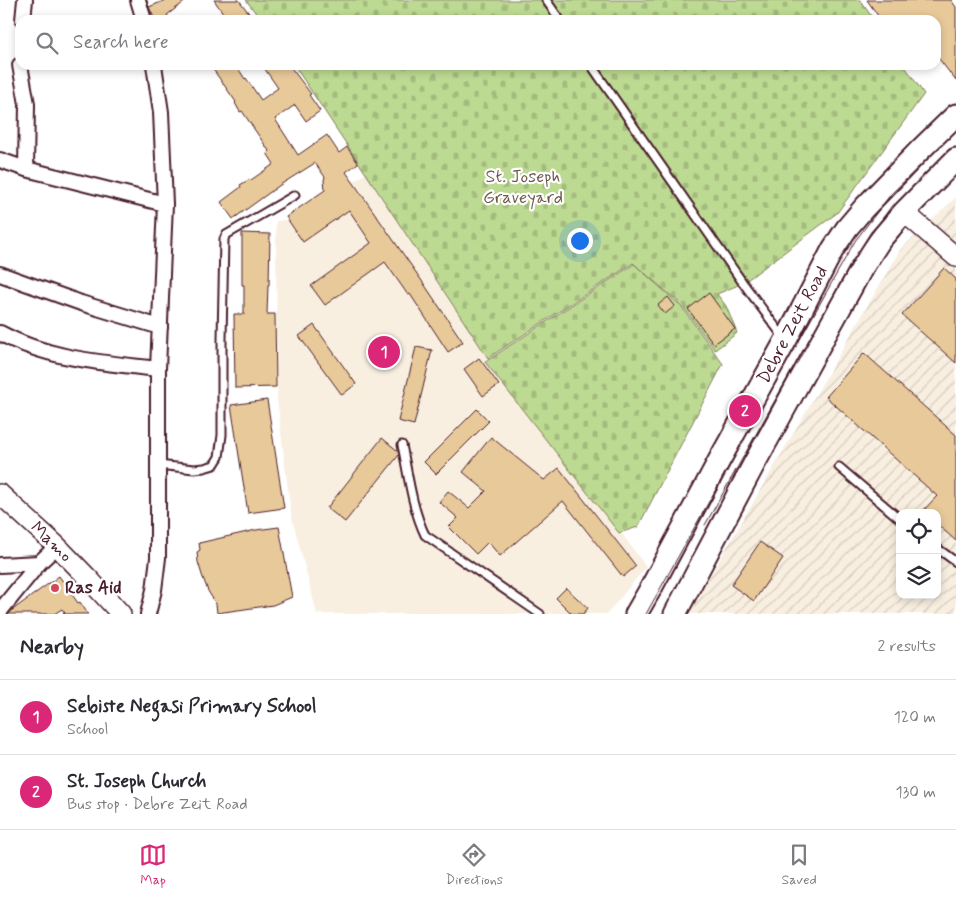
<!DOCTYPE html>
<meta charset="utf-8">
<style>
:root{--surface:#fff;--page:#f2f2f3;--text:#2b2b33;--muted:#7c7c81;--line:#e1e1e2;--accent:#db2777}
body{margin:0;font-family:Mynerve,sans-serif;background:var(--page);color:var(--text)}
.controls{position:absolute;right:15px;bottom:15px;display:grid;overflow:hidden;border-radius:10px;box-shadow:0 2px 8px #0003}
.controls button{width:45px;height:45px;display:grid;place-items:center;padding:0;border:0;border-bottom:1px solid var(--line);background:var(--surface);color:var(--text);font:25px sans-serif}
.you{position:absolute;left:579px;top:240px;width:18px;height:18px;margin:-12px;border:4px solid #fff;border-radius:50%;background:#1a73e8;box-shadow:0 0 0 8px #1a73e833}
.badge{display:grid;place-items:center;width:32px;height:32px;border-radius:50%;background:var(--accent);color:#fff;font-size:16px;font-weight:700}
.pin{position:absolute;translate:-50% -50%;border:2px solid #fff;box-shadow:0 1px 5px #0006}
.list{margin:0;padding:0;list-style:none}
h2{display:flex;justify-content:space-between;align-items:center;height:65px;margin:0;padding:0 20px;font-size:21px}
h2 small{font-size:16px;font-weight:400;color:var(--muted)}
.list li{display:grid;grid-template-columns:32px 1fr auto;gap:15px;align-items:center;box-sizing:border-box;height:75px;padding:0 20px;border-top:1px solid var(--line)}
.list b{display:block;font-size:19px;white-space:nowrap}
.list p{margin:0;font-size:16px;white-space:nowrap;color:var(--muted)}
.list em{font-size:16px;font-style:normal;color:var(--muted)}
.icon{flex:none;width:28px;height:28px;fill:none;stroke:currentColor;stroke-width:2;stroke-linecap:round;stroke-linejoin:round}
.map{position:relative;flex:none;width:956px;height:614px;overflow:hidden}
.search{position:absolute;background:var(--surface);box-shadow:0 2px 8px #0003;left:15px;right:15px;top:15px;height:55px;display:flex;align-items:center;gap:12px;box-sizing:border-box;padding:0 18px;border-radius:15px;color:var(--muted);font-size:19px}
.sheet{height:215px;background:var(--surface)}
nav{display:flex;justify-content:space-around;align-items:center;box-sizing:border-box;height:70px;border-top:1px solid var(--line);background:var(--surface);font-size:14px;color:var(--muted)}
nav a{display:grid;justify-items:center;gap:2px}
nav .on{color:var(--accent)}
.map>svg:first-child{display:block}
.built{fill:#f8efe1}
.industrial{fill:url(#industrial-furrows);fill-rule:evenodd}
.cemetery{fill:url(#cemetery-stones);stroke:#847c5e}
.building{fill:#e8c99a;stroke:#4a1f2b}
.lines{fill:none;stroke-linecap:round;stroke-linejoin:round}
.lane-casing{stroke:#4a1f2b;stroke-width:11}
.street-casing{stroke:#4a1f2b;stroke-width:18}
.secondary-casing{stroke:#4a1f2b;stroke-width:22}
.primary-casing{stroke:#4a1f2b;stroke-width:25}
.lane{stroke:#fff;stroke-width:7}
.street{stroke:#fff;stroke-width:14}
.secondary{stroke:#fff;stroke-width:19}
.primary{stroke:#fff;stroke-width:21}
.tram{stroke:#4a1f2b;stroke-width:1}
.poi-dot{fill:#d1495b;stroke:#fff;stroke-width:2}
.labels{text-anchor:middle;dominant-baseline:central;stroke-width:4.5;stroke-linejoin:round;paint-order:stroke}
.park-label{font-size:18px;fill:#6c574a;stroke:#fff}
.street-label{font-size:18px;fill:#4a1f2b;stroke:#fff}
.poi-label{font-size:18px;font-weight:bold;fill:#4a1f2b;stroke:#fff;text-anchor:start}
</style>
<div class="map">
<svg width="956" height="614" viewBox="0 0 956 614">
<defs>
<pattern id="industrial-furrows" width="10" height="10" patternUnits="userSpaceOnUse" patternTransform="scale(1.25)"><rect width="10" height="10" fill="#f8efe1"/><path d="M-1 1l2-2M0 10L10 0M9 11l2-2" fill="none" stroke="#d6ccc1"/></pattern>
<pattern id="cemetery-stones" width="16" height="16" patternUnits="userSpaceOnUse" patternTransform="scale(1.25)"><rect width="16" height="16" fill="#bdda92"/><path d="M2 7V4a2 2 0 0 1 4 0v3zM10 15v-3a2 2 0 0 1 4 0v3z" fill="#a4bb7e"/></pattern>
</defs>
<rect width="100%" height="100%" fill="#fff"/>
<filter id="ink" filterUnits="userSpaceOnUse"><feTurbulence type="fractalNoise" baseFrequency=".02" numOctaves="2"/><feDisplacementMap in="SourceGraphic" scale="10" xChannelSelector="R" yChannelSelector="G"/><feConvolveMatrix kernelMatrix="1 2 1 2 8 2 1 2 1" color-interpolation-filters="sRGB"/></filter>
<g filter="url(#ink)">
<!-- built -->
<polygon class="built" points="365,174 457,304 646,567 607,614 317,614 291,514 277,399 276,221 295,219"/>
<!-- industrial -->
<path class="industrial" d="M956,197V614H688L900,250ZM900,513H937V595H900Z"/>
<!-- cemetery -->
<g class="cemetery">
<polygon points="246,0 860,0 874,20 261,20"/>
<polygon points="294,65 904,65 924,94 837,213 743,283 717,294 726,306 737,333 715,350 682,305 633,263 488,358"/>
<polygon points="634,264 681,306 723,364 638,527 619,533 485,362"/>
</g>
<!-- building -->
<g class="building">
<polygon points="166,0 187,0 167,15 170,20 155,20 149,7"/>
<polygon points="214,0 239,0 254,20 228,20"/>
<polygon points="867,0 951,0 956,7 956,81 936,55 936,20 881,20"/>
<polygon points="210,65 236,65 245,79 246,78 261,100 278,88 262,65 289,65 311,94 309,95 320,111 306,121 295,105 275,119 298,155 327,135 339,153 347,147 358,163 346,172 424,284 463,342 448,352 410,294 408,295 385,262 325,305 311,286 371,243 349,210 303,242 286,217 325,190 324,180 325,177 315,163 280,185 233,219 221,202 241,187 240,185 250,179 251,180 274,164 267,153 269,151 242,111 240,112 235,103 236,102"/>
<polygon points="242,233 270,234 269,285 268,285 267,314 275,314 276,387 235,388 234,314 244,314 244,285 242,285"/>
<polygon points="944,268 956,279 956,363 902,315"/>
<polygon points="709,293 735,329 714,344 688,309"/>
<polygon points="668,297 675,306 665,314 658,305"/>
<polygon points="314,325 356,384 342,395 299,336"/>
<polygon points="416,347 432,350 414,425 398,421"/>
<polygon points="864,353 956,435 956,541 937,524 937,513 921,513 937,496 826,397"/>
<polygon points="479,358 499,385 483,396 464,369"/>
<polygon points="267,400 284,508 248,513 231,405"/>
<polygon points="477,409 489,421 436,474 424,462"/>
<polygon points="491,437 544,480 559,468 636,566 623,577 563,501 500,556 488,542 476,554 449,527 458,518 439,502 448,491 469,508 486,491 463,472"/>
<polygon points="382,438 398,451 399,455 345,522 327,508"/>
<polygon points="279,527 292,597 273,605 217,613 216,604 208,591 202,575 198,562 197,552 200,550 199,543 256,530"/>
<polygon points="760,542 783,558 754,601 731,585"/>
<polygon points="59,576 78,603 80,602 88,614 63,614 65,613 62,609 54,614 9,614 11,611"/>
<polygon points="566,588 588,608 583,614 572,614 556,598"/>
</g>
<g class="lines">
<!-- lane casing -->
<g class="lane-casing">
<g id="lane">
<polyline points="546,0 560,20"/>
<polyline points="591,65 743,283 784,338"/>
<path d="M402,445C408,474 412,508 425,535L540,614"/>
<polyline points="158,465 194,469 204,468 214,465 219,457 222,435 222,339 224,239 226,235 295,195"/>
<polyline points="839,467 900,519"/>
<polyline points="937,548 956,562"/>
</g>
</g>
<!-- street casing -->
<g class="street-casing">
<g id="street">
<polyline points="138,0 144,20"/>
<polyline points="23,20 25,0"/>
<polyline points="20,65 27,104 26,169"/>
<polyline points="0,160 26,169 165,204"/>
<polyline points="0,274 81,303 160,327"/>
<path d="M0,333C47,359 105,363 158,369"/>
<polyline points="0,565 39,563"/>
<polyline points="0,611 39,563 57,546"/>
<polyline points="148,614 154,590 158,558 158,369 165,204 161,112 154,65"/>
</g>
</g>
<!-- secondary casing -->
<g class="secondary-casing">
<g id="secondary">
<polyline points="904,212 956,257"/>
<polyline points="0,494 57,546 88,578 121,614"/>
</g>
</g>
<!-- primary casing -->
<g class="primary-casing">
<g id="primary">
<polyline points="636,614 651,588 720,459 786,340 833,249 847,228 864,208 920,150 956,115"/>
<polyline points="675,614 754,464 862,268 880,240 904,212 956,159"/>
</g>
</g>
<!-- lane -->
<use href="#lane" class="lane"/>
<!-- street -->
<use href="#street" class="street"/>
<!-- secondary -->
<use href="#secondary" class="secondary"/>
<!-- primary -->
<use href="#primary" class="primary"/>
<!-- tram -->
<g class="tram">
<polyline points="705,525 859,251 893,204"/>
<polyline points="646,614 855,241 891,194 956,131"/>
</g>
</g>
</g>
<!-- markers -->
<circle class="poi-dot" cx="55" cy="588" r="5"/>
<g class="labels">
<!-- park labels -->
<g class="park-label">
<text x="523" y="177">St. Joseph<tspan x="523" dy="21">Graveyard</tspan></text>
</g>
<!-- street labels -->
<g class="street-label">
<text transform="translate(793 325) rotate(-62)">Debre Zeit Road</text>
<text transform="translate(51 542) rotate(44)">Mamo</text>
</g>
<!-- poi labels -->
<g class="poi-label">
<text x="65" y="588">Ras Aid</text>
</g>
</g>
</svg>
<div class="controls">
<button><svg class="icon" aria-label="locate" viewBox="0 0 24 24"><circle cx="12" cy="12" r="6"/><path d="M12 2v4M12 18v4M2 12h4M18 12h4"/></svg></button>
<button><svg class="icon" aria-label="layers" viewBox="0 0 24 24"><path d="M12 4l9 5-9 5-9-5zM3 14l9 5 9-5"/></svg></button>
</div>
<div class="you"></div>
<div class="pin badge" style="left:384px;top:352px">1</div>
<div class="pin badge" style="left:745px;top:411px">2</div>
<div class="search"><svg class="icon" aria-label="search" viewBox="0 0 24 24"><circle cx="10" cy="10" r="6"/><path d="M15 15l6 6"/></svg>Search here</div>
</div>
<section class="sheet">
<h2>Nearby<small>2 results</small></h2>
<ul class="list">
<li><span class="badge">1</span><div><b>Sebiste Negasi Primary School</b><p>School</p></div><em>120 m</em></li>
<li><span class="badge">2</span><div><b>St. Joseph Church</b><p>Bus stop · Debre Zeit Road</p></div><em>130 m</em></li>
</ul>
</section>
<nav>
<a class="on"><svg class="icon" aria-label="map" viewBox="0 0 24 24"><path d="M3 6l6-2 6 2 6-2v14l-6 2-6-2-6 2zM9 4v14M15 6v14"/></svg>Map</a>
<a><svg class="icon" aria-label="directions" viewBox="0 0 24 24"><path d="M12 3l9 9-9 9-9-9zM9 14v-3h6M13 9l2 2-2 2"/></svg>Directions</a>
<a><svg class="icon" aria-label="saved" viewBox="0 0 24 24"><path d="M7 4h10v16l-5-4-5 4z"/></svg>Saved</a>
</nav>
